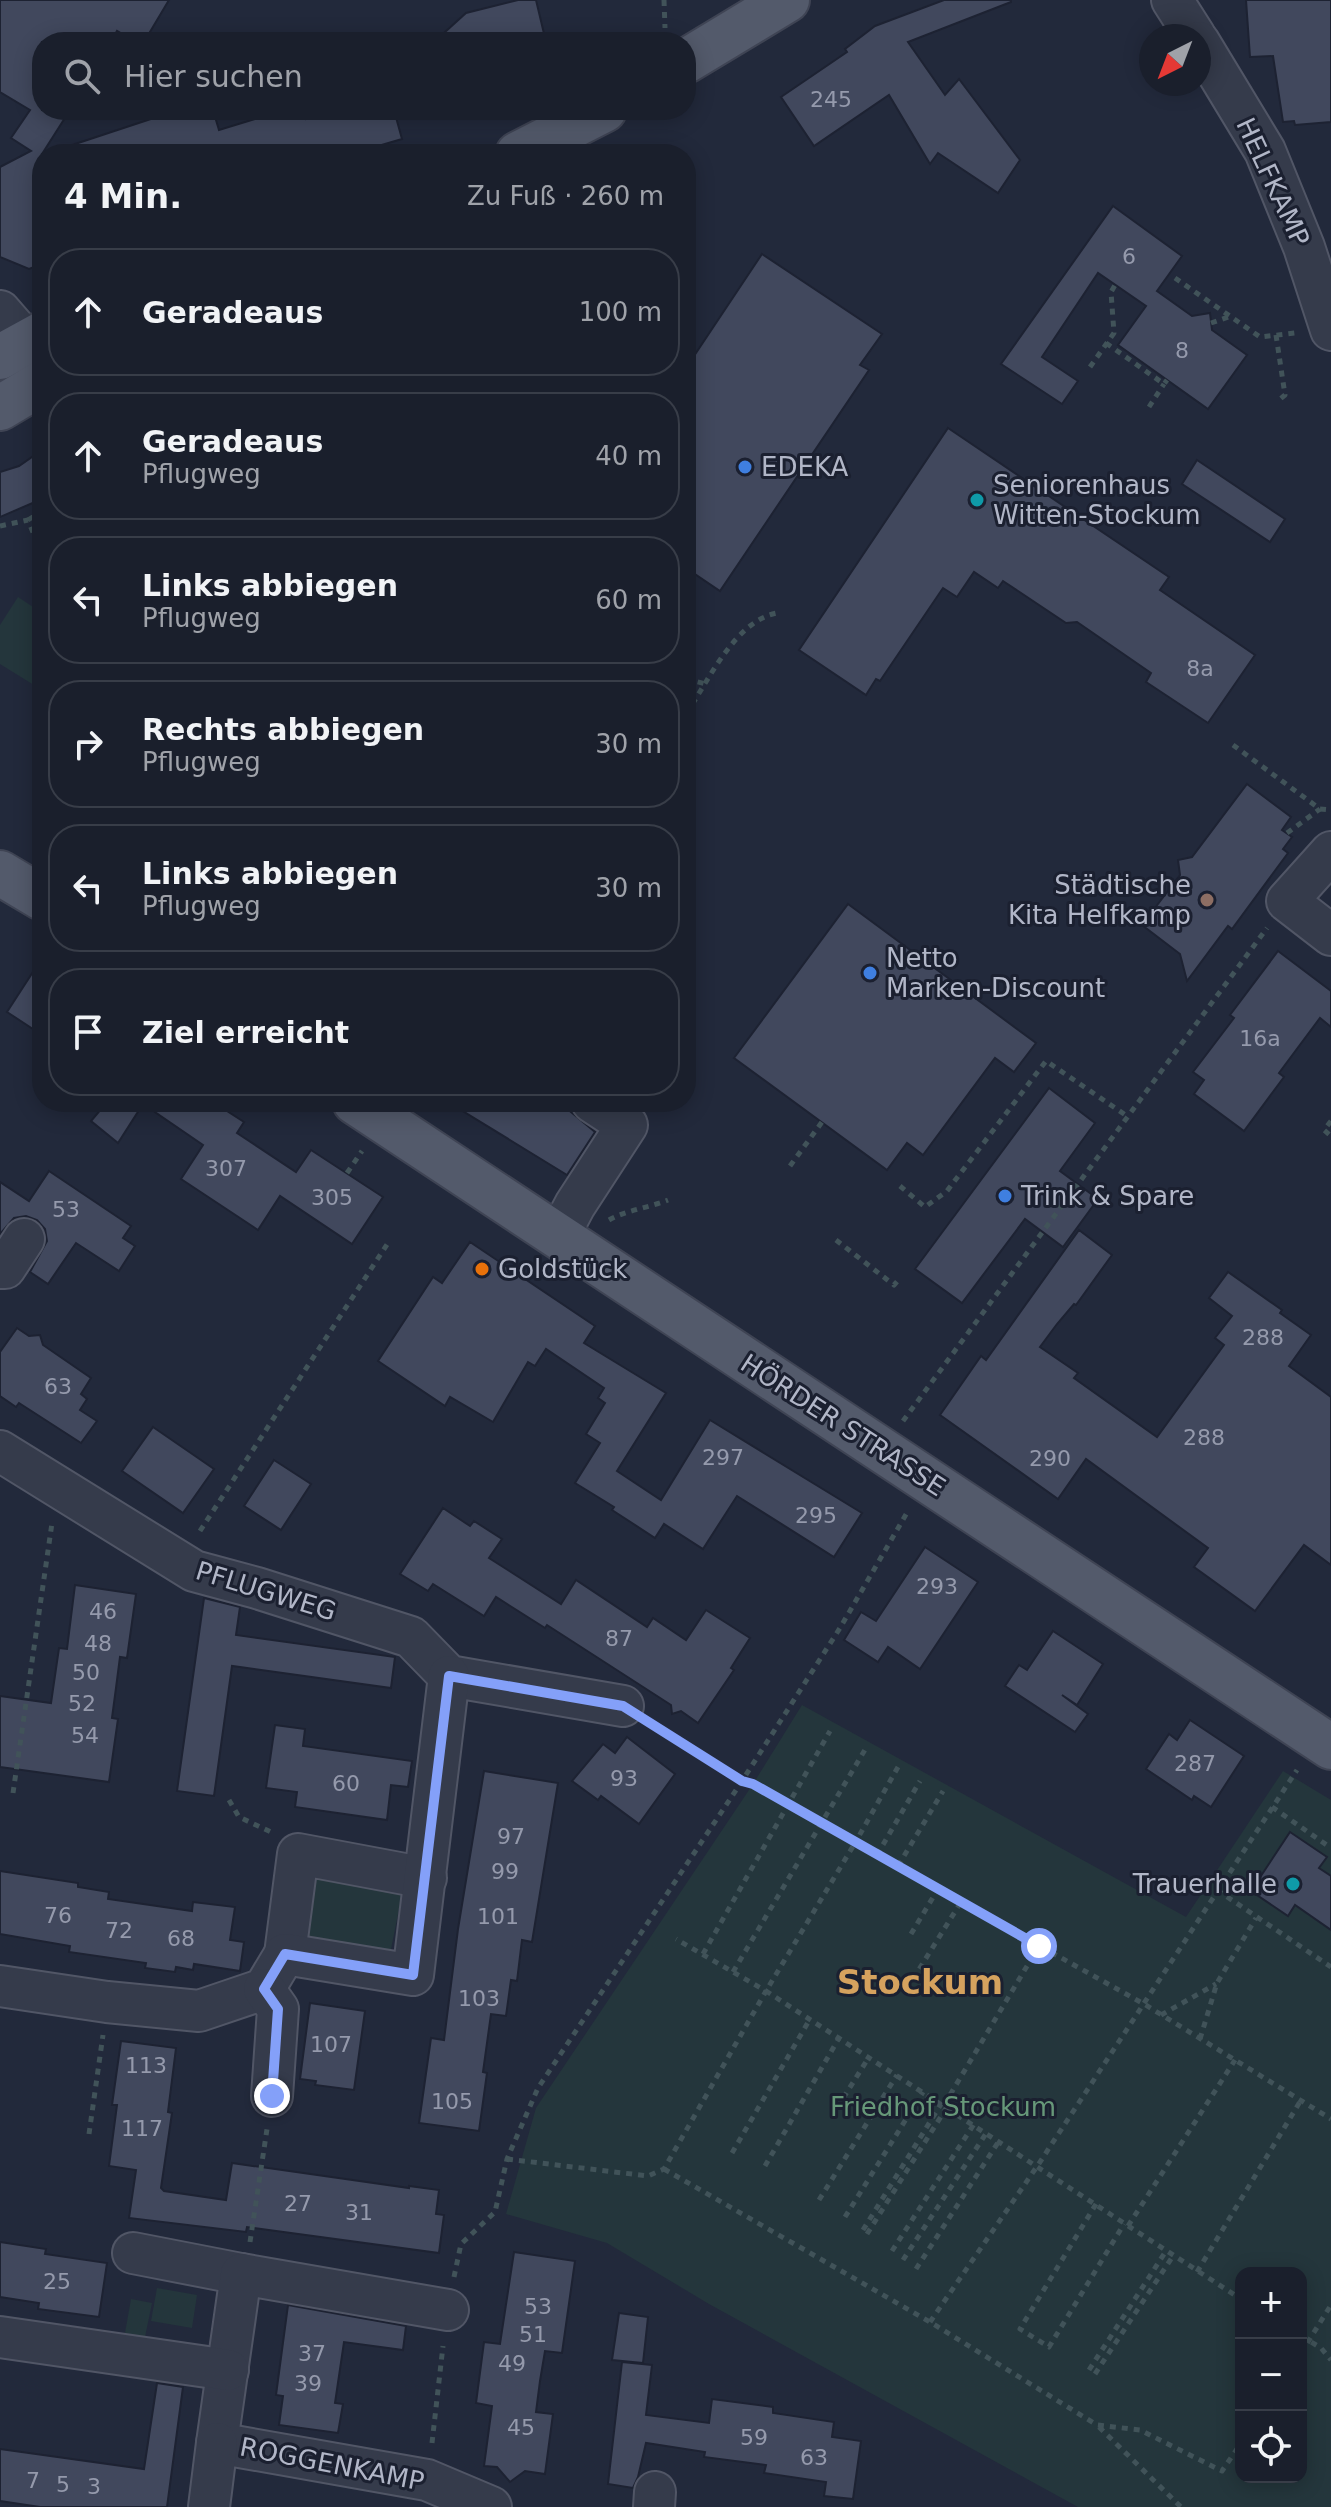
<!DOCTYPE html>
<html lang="de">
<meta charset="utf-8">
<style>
:root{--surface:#1a1f2c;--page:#272c38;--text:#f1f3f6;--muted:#9fa2a9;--line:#383d48}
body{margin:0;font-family:"DejaVu Sans",sans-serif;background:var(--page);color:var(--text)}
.controls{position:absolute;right:24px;bottom:24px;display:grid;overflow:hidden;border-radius:16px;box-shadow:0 4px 20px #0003}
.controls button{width:72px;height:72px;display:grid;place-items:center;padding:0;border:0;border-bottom:2px solid var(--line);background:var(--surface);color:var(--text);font:40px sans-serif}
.compass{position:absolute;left:1139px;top:24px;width:72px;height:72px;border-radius:50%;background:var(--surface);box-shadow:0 4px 20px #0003;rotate:222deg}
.stop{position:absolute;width:24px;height:24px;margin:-18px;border:6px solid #84a0f9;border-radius:50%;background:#fff}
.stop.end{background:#84a0f9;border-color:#fff;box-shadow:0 2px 8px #0008}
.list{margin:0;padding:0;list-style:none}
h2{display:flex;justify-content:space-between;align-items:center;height:104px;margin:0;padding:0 32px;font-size:34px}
h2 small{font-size:26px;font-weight:400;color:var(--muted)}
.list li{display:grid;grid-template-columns:52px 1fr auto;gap:24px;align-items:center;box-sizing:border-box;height:128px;margin:0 16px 16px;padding:0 16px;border:2px solid var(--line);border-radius:32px}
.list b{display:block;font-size:30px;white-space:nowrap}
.list p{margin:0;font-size:26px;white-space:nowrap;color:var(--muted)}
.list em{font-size:26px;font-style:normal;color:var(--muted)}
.icon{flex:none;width:44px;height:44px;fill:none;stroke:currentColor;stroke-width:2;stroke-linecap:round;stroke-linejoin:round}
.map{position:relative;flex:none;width:1331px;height:2507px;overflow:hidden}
.search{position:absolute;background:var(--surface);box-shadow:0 4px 20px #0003;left:32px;top:32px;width:664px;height:88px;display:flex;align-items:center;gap:20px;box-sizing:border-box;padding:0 28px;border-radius:32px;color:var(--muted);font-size:30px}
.panel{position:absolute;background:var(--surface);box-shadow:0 4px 20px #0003;left:32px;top:144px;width:664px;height:968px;border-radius:32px}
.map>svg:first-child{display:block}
.green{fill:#24363c;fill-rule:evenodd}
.building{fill:#41485d;stroke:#1d2232;stroke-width:2}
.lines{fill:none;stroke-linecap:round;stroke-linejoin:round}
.minor-casing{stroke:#515666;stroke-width:44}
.major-casing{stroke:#3f4454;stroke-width:48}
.path{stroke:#415359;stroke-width:5;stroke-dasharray:6 6;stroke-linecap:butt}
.minor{stroke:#353b4b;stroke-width:40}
.major{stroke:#535a6b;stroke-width:44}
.route{stroke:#84a0f9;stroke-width:10}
.shop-dot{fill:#3f7fe0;stroke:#1b2030;stroke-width:3}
.culture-dot{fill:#0f9aa8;stroke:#1b2030;stroke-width:3}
.education-dot{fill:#8d6e63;stroke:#1b2030;stroke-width:3}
.food-dot{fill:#e8710a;stroke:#1b2030;stroke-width:3}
.labels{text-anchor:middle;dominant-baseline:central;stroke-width:6;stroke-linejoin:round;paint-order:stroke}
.number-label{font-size:22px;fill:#959aac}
.street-label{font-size:26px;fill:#b1b6c7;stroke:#1b2030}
.poi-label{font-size:26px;fill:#b1b6c7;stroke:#1b2030;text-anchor:start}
.park-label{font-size:26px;fill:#679879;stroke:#1b2030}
.district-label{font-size:34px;font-weight:bold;fill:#d5a25e;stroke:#1b2030}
</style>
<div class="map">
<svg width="1331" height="2507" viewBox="0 0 1331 2507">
<rect width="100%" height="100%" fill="#22293b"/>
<!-- green -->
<g class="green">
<polygon points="18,597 42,613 42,690 0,664 0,625"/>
<path d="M802,1705L1186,1917L1283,1771L1331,1800V2507H1078L709,2304L607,2243L506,2214L536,2108L753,1784ZM1241,2273H1301V2477H1241Z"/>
<polygon points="318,1872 403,1889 390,1954 305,1938"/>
<polygon points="157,2288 197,2295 192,2328 151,2321"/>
<polygon points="131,2299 152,2303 145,2337 125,2333"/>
</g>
<!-- building -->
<g class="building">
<polygon points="0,0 169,0 144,42 136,42 117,31 111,42 42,42 42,110 70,110 42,154 42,264 29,269 0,257 0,167 31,151 11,138 30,110 0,92"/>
<polygon points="518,0 536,0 546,42 434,42 466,13"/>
<polygon points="944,0 1011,0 1011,2 908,42 945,95 959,79 1020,160 998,193 938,153 930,164 889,95 814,146 781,97 847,52 845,49 875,26"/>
<polygon points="1246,0 1331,0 1331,122 1295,125 1294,121 1283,122 1273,56 1250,57"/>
<polygon points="178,110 213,110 219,130 284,110 303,110 306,119 338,110 394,110 402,139 351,154 61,154 60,149"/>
<polygon points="1113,206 1182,256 1157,291 1192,316 1210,313 1212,330 1247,355 1208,409 1118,345 1146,306 1098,273 1042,357 1078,381 1062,404 1001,364"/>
<polygon points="762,254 882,334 860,365 869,370 720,591 686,568 686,368"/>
<polygon points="948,428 1169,577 1160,590 1255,655 1208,723 1146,682 1151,673 1077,622 1066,623 1003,581 998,588 974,572 957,597 943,588 880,681 876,679 866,695 799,650"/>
<polygon points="42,450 42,499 0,517 0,472 19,466"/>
<polygon points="1197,460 1285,519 1270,542 1182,484"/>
<polygon points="1247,784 1291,817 1282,830 1292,837 1283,849 1288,853 1232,929 1228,926 1187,981 1180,954 1142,925 1180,875 1178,860 1192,857"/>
<polygon points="848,904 1036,1043 1014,1072 995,1058 923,1155 907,1143 887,1170 734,1058"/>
<polygon points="1278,951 1331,991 1331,1027 1320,1018 1279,1073 1284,1077 1244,1131 1194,1094 1204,1080 1193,1072 1234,1018 1230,1015"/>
<polygon points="42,958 42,1035 7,1012"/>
<polygon points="1049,1088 1095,1123 1060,1171 1098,1199 1063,1247 1025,1219 962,1303 915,1269"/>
<polygon points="107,1102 213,1102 244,1122 237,1133 296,1172 311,1150 383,1197 352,1244 280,1196 258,1230 181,1179 203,1145 143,1104 118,1143 91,1121"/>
<polygon points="448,1102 559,1102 595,1132 567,1175"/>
<polygon points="49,1171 131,1226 123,1238 135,1246 119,1271 76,1243 48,1284 30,1272 47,1241 45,1229 37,1220 26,1216 14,1218 0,1234 0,1182 29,1201"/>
<polygon points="1079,1230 1112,1255 1076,1305 1074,1304 1057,1324 1040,1347 1078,1373 1074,1378 1157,1437 1224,1345 1215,1338 1232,1316 1209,1298 1228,1272 1282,1310 1280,1313 1311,1335 1289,1366 1331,1397 1331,1565 1304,1545 1255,1611 1194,1567 1208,1548 1086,1459 1058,1499 940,1415 981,1356 986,1360"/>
<polygon points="470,1242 595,1326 584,1343 666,1393 617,1471 661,1500 710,1420 862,1513 834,1557 737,1496 703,1549 664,1524 655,1538 612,1510 614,1507 575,1483 600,1443 586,1434 605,1403 598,1398 604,1388 546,1349 535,1366 528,1362 493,1422 450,1397 445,1406 378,1361 433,1277 442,1283"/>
<polygon points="17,1328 29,1336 40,1335 43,1345 91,1378 81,1394 87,1399 80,1410 97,1421 81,1443 19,1403 16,1407 0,1396 0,1352"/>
<polygon points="153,1427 214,1469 183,1513 122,1471"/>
<polygon points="274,1460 311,1484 281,1530 244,1506"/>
<polygon points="443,1508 470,1526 474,1521 502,1539 489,1558 561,1604 576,1580 647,1627 653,1618 686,1640 706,1610 750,1638 731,1668 734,1670 698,1723 681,1711 672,1714 671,1705 547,1625 545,1628 496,1597 484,1616 433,1584 428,1591 400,1574"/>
<polygon points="925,1547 978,1582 920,1669 888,1647 878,1662 844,1640 861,1612 876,1621"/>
<polygon points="75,1585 136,1594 127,1658 120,1657 116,1688 112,1718 118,1719 109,1782 0,1767 0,1696 51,1703 59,1648 67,1649"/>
<polygon points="204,1598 240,1607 236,1635 395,1657 391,1688 232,1666 214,1796 177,1791"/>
<polygon points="1053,1631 1103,1664 1077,1705 1062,1695 1088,1714 1075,1732 1005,1686 1019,1665 1027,1670"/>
<polygon points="1190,1720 1244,1756 1211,1807 1194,1796 1192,1800 1146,1769 1169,1734 1177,1740"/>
<polygon points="275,1725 305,1729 303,1746 412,1761 408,1787 391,1785 387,1820 295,1807 297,1792 266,1788"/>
<polygon points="627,1737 675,1774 639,1824 601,1796 598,1800 572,1781 603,1744 615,1753"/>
<polygon points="484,1771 558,1783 532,1942 522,1940 517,1981 511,1980 506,2016 491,2014 483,2072 487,2073 479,2131 419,2123 431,2038 444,2040 458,1929"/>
<polygon points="1290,1832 1327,1857 1319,1868 1331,1876 1331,1930 1295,1905 1288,1916 1251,1891"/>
<polygon points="0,1871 78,1883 78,1887 109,1892 108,1899 192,1911 193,1902 235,1907 230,1940 244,1942 240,1971 194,1964 193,1970 176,1967 175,1972 145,1968 146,1963 69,1952 70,1946 0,1934"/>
<polygon points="310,2003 365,2011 354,2090 315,2085 316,2081 300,2079"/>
<polygon points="121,2041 176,2048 168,2112 172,2113 161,2188 164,2191 226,2200 232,2163 409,2188 409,2186 439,2190 436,2214 444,2215 439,2253 247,2227 246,2232 129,2218 136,2170 109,2166 117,2105 112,2105"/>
<polygon points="0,2242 46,2249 45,2254 107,2263 99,2317 38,2309 39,2303 0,2297"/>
<polygon points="514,2252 575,2261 562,2353 545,2351 540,2381 536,2412 553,2414 545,2474 525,2471 510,2482 497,2467 484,2466 492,2406 476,2403 484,2342 500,2344"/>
<polygon points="288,2305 406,2326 403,2350 344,2342 335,2403 343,2404 338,2433 279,2425 283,2396 276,2395"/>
<polygon points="619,2313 648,2317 643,2363 612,2360"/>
<polygon points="622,2362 652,2365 646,2415 709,2423 712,2399 773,2407 773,2413 834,2422 832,2437 861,2441 853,2499 824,2496 826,2482 764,2473 766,2465 704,2457 705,2452 646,2443 638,2477 633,2488 608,2484"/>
<polygon points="157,2383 183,2387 167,2507 40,2507 0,2501 0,2449 144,2469"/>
</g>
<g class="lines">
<!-- minor casing -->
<g class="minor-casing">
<g id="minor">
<polyline points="1172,0 1195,36"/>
<polyline points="1199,42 1265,151 1304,247 1331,330"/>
<polyline points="0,311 27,342"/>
<polyline points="1331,852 1287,901 1331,935"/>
<polyline points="558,1237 575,1205 627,1125 592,1102"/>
<polyline points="0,1268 5,1268 24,1239"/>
<polyline points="0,1451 194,1571 257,1588 411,1637 449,1676 623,1706"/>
<polyline points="285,1954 298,1854 426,1878"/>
<polyline points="0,1986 107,2002 199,2011 264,1989 285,1954 413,1975 449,1676"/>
<polyline points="264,1989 278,2009 272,2096"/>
<polyline points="133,2253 241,2274"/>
<polyline points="448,2310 241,2274 217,2443 427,2480 491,2507"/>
<polyline points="0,2337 228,2370"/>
<polyline points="209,2507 217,2443"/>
<polyline points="654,2507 655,2492"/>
</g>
</g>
<!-- major casing -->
<g class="major-casing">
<g id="major">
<polyline points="686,61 787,0"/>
<polyline points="518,154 604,110"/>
<polyline points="0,357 42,334"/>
<polyline points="0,408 42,383"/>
<polyline points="0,873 42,898"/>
<polyline points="355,1102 1331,1747"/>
</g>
</g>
<!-- path -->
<g class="path">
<polyline points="664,0 665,28"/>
<polyline points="1175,278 1260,337 1295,333"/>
<polyline points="1211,323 1231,316"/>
<polyline points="1276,335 1285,395 1279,400"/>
<polyline points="1106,343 1164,384 1167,380"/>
<polyline points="1090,367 1114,333 1111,292 1115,285"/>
<polyline points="1149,407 1164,384"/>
<polyline points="28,520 42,511"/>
<polyline points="0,526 28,520 36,540 42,546"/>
<polyline points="686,679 706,684"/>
<path d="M686,714C709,680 735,621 777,613"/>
<polyline points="1233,745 1320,809 1331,810"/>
<polyline points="1287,833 1320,809"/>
<polyline points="1331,1121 1324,1130 1331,1136"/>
<polyline points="790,1166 822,1122"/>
<polyline points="347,1173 362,1151"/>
<polyline points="900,1186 925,1207 947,1191 1046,1061 1127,1116"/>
<path d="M609,1220C627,1210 648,1208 668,1200"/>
<polyline points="836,1240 894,1285 900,1278"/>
<polyline points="903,1421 1267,928"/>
<polyline points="200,1531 388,1243"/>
<polyline points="652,1724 742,1781 753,1784 855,1843 766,1991 1241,2299"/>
<polyline points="898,1767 855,1843 1144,2004 1331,2119"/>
<polyline points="13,1793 52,1523"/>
<polyline points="229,1800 239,1817 273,1833"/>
<polyline points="1272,1807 1331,1848"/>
<polyline points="877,1855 920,1781"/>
<polyline points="898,1866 943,1791"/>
<polyline points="1217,1890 1331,1967"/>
<polyline points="911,1934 938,1889"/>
<polyline points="703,1954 830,1731"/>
<polyline points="733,1972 866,1748"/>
<polyline points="913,1979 961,1902"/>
<polyline points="1161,2015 1216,1984"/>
<polyline points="1200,2039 1217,1983 1256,1918"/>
<polyline points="944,2105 1039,1946"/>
<polyline points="837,2108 869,2057"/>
<polyline points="89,2134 103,2035"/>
<polyline points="732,2153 810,2019"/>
<polyline points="507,2159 648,2176 664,2169 766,1991 676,1939"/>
<polyline points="765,2166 839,2038"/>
<polyline points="664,2169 930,2322 1097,2425 1140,2430 1222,2471 1241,2443"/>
<polyline points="819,2200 897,2075"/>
<polyline points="1096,2204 1020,2329 1049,2347 1124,2224"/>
<polyline points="845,2217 923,2092"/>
<polyline points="1128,2226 1235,2060"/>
<polyline points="863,2230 941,2104"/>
<polyline points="867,2234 947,2107"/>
<polyline points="250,2242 267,2129"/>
<polyline points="892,2251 974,2124"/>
<polyline points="903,2260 987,2132"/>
<polyline points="916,2269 999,2141"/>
<polyline points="1197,2272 1301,2100"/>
<polyline points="454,2277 461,2244 495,2212 507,2159 538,2088 742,1781 840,1628 908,1511"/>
<polyline points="930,2322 1038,2165 1297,1770"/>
<polyline points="1301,2336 1321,2348 1331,2360"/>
<polyline points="1301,2353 1331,2305"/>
<polyline points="1089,2370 1166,2251"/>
<polyline points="1095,2374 1173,2256"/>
<polyline points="1099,2427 1181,2507"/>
<polyline points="432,2443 443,2346"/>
</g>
<!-- minor -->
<use href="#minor" class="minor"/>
<!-- major -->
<use href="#major" class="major"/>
</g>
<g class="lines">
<!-- route -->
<polyline class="route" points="272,2096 278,2009 264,1989 285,1954 413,1975 449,1676 623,1706 742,1781 753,1784 1039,1946"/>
</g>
<!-- markers -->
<g class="shop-dot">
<circle cx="745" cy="467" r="8"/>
<circle cx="870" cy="973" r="8"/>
<circle cx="1005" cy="1196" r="8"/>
</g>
<g class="culture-dot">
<circle cx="977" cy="500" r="8"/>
<circle cx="1293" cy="1884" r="8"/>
</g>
<circle class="education-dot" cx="1207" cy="900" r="8"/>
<circle class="food-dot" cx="482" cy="1269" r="8"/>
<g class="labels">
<!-- number labels -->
<g class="number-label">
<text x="831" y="99">245</text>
<text x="1129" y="256">6</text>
<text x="1182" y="350">8</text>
<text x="1200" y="668">8a</text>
<text x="1260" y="1038">16a</text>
<text x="226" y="1168">307</text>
<text x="332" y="1197">305</text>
<text x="66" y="1209">53</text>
<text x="1263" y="1337">288</text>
<text x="58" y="1386">63</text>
<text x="1204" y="1437">288</text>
<text x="723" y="1457">297</text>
<text x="1050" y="1458">290</text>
<text x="816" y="1515">295</text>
<text x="937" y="1586">293</text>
<text x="103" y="1611">46</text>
<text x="619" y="1638">87</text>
<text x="98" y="1643">48</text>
<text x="86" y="1672">50</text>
<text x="82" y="1703">52</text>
<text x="85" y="1735">54</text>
<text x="1195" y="1763">287</text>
<text x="624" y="1778">93</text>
<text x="346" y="1783">60</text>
<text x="511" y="1836">97</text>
<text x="505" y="1871">99</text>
<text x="58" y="1915">76</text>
<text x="498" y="1916">101</text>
<text x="119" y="1930">72</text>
<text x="181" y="1938">68</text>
<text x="479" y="1998">103</text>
<text x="331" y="2044">107</text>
<text x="146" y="2065">113</text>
<text x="452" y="2101">105</text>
<text x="142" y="2128">117</text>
<text x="298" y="2203">27</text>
<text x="359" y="2212">31</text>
<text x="57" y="2281">25</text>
<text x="538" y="2306">53</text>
<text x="533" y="2334">51</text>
<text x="312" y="2353">37</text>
<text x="512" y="2363">49</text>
<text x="308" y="2383">39</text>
<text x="521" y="2427">45</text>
<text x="754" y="2437">59</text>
<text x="814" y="2457">63</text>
<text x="33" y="2480">7</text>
<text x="63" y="2484">5</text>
<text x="94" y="2486">3</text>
</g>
<!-- street labels -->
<g class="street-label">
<text transform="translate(1273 182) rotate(65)">HELFKAMP</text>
<text transform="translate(843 1425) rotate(33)">HÖRDER STRASSE</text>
<text transform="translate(266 1591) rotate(17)">PFLUGWEG</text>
<text transform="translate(332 2464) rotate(11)">ROGGENKAMP</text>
</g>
<!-- poi labels -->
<g class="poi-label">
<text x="761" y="467">EDEKA</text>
<text x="993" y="485">Seniorenhaus<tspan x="993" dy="30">Witten-Stockum</tspan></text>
<text x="1191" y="885" text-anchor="end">Städtische<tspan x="1191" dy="30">Kita Helfkamp</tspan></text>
<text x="886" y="958">Netto<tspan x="886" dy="30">Marken-Discount</tspan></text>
<text x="1021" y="1196">Trink &amp; Spare</text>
<text x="498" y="1269">Goldstück</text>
<text x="1277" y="1884" text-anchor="end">Trauerhalle</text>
</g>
<!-- park labels -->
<g class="park-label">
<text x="943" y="2107">Friedhof Stockum</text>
</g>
<!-- district labels -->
<g class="district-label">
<text x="920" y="1982">Stockum</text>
</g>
</g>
</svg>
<div class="controls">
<button>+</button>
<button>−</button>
<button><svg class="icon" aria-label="locate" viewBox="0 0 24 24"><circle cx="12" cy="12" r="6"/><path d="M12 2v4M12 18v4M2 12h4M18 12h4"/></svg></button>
</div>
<svg class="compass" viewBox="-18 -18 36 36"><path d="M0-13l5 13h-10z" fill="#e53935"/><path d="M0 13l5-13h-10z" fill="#9fa2a9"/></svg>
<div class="stop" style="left:1039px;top:1946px"></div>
<div class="stop end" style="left:272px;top:2096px"></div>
<div class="search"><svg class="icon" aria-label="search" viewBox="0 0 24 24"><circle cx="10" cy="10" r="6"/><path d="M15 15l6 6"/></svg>Hier suchen</div>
<section class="panel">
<h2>4 Min.<small>Zu Fuß · 260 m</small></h2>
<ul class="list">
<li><svg class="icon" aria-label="ahead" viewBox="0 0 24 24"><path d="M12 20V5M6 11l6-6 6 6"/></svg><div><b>Geradeaus</b></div><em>100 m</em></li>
<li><svg class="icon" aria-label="ahead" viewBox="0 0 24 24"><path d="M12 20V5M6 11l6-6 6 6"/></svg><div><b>Geradeaus</b><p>Pflugweg</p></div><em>40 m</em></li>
<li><svg class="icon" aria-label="left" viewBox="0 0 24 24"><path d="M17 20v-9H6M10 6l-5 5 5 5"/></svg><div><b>Links abbiegen</b><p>Pflugweg</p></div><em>60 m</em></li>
<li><svg class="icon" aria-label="right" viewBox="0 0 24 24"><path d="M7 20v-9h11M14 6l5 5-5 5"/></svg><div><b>Rechts abbiegen</b><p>Pflugweg</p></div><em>30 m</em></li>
<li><svg class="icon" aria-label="left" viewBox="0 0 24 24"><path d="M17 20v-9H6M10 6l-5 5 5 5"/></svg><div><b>Links abbiegen</b><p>Pflugweg</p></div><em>30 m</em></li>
<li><svg class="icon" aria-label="arrive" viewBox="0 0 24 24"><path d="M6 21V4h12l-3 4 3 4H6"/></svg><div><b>Ziel erreicht</b></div></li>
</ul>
</section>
</div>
